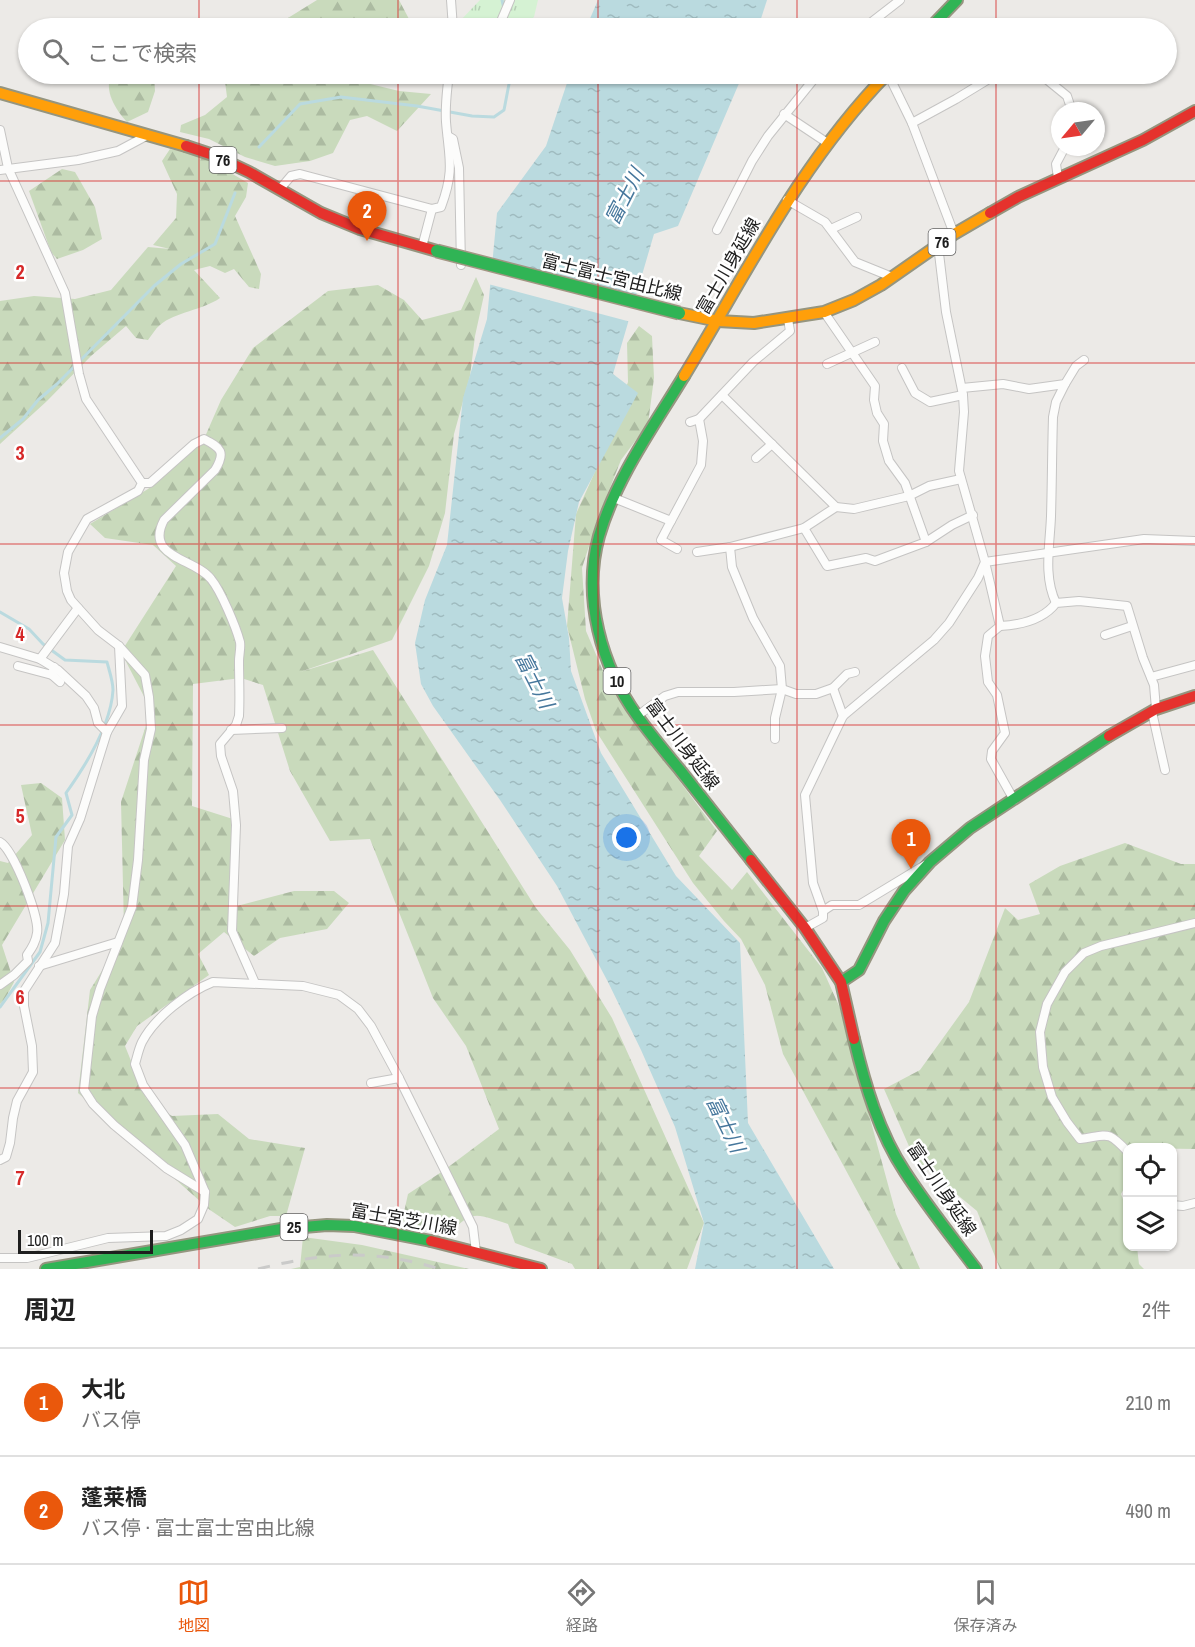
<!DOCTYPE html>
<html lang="ja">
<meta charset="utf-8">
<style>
:root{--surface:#fff;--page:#f2f2f2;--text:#222;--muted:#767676;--line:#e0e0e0;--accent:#ea580c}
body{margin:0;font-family:"Archivo Narrow","Noto Sans JP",sans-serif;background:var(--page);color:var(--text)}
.controls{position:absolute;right:18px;bottom:18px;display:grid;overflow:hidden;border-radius:12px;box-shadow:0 2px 4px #0004}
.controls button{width:54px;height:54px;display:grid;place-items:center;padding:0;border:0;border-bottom:2px solid var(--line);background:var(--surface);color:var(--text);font:30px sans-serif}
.compass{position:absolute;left:1051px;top:102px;width:54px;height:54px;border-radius:50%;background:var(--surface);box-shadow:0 2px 4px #0004;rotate:241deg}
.scale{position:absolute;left:18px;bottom:15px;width:135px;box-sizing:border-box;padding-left:6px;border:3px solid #1e1e1e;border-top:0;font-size:16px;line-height:21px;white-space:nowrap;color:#1e1e1e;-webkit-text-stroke:4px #fff;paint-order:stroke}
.you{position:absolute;left:627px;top:838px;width:21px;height:21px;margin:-15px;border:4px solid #fff;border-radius:50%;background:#1a73e8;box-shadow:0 0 0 9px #1a73e833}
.badge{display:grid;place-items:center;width:39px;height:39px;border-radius:50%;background:var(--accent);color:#fff;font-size:20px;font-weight:700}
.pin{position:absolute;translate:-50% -50px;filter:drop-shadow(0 2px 3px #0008)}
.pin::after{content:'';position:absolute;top:32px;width:21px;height:18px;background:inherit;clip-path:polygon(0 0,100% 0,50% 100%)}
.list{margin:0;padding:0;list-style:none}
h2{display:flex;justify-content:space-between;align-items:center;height:78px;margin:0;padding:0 24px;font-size:26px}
h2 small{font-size:20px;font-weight:400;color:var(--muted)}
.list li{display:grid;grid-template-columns:39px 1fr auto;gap:18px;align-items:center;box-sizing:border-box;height:108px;padding:0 24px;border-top:2px solid var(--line)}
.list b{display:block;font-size:22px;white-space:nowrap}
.list p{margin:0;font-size:20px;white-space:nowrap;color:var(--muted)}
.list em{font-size:20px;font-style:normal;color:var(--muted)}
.icon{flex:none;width:33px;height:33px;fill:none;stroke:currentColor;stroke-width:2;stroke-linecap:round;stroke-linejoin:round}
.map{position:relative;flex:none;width:1195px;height:1269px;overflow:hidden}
.search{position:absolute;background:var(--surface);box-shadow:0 2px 4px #0004;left:18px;right:18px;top:18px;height:66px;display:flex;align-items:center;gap:15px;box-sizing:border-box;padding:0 21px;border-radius:33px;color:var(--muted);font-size:22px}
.sheet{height:294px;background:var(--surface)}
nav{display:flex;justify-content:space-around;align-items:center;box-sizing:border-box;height:84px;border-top:2px solid var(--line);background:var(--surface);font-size:16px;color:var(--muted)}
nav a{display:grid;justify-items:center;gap:3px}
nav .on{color:var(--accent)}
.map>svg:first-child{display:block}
.forest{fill:url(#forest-firs)}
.park{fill:url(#park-tufts)}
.water{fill:url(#water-ripples)}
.pier{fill:#eceae7}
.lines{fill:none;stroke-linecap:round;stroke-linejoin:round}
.stream{stroke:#badadf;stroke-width:3}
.street-casing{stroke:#c5c4c3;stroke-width:10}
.fast-casing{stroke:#95957f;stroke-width:14}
.slow-casing{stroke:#95957f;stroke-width:14}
.jam-casing{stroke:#95957f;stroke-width:14}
.street{stroke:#fcfcfb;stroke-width:8}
.fast{stroke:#30b455;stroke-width:10}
.slow{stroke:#ff9f0a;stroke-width:10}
.jam{stroke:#e5322d;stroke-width:10}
.rail{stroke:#cacac9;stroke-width:3;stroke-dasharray:12 12;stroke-linecap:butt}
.fast-bridge-casing{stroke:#a29683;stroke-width:15;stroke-linecap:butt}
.fast-bridge{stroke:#30b455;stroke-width:12}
.grid{fill:none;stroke:#d62828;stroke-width:1.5;stroke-opacity:0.55}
.labels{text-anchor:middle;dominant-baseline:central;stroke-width:5;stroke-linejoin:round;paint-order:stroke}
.shield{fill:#fff;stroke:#626262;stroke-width:1.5}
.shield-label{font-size:16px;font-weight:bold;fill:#1e1e1e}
.street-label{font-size:18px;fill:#1e1e1e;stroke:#fff}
.water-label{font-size:20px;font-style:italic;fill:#46779c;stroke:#fff}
.grid-label{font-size:20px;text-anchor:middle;font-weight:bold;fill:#d62828;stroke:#fff;stroke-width:5;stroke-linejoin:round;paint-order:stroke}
</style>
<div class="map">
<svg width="1195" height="1269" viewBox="0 0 1195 1269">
<defs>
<pattern id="forest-firs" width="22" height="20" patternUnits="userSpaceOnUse" patternTransform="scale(1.5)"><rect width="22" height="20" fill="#c9dabc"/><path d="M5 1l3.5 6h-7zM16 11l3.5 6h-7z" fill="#acbba1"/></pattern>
<pattern id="park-tufts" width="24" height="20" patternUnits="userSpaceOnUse" patternTransform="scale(1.5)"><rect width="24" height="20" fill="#d5f2d3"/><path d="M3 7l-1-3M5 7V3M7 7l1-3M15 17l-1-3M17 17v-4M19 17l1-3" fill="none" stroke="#b6cfb5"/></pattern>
<pattern id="water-ripples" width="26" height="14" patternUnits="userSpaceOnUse" patternTransform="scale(1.5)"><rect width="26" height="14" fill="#badadf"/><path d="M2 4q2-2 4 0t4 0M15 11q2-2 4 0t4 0" fill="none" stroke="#9fbbbf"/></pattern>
</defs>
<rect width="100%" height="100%" fill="#eceae7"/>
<!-- forest -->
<g class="forest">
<polygon points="317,0 399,0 409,19 406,28 260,28 275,26"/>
<path d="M111,74H154L155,91L148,112L127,122C115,109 104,91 111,74Z"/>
<polygon points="224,74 358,74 358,81 399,91 431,94 397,131 367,116 350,120 333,153 310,161 275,166 245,157 209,139 180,132 181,125 205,115 227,97"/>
<path d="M170,149L200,155L248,183L246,197L235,216L261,274L259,289L249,287L234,269L225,273L210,266L194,270L220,298C203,310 175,312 160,325C155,329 152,335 148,340L136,338L126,326L91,356L47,401L0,444V301L34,296L75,299L111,290L148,247L170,249L153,245L176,218L177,194L162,161Z"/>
<polygon points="62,169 75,172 95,207 102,239 83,250 57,259 51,252 29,191"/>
<path d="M476,277L484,295L475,336L470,376L454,434L445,513L429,566L392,640L300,672L373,650L536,908L570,950L612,1018L704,1223L687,1269H575L572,1264L515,1243L508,1224C478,1215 472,1208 450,1234L402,1221L408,1194L443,1171L499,1129L466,1046L433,998L370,839L330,841L290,771L263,685L241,678L193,684L192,806L236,820L233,907L294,891H334L349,903L327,929L280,938L254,956L224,932L198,954L209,975L137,1026L125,1046L146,1098L172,1116L218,1114L249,1139L305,1148L286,1216H270L235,1227L210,1210L78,1093L90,990L116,948L124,928L121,802L151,710L121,652L176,566L153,545L105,538L90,524L148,489L204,439L221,400L253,348L328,291L378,285L404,300L422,320L461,310Z"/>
<polygon points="639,326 652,336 654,378 648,424 621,460 598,518 582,568 586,631 606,678 654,747 717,831 699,856 732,890 747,872 822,968 840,1008 896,1214 920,1269 900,1269 895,1261 783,1054 765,985 741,939 724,921 693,883 596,731 585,699 567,626 576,514 598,465 628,382 627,343"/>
<polygon points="41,783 62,798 65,840 2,945 14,982 4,1001 0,1004 0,861 8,863 32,835 21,785"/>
<polygon points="1125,843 1181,864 1195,864 1195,1149 1128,1148 1127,1183 1121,1194 1127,1210 1128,1246 1137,1247 1139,1264 1144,1269 1000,1269 977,1211 915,1160 884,1089 920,1070 969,1002 1005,908 1018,920 1040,914 1029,884 1060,866"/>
<polygon points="303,1237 362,1245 469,1269 291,1269 300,1267"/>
</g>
<!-- park -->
<polygon class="park" points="480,0 538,0 534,17 522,28 457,28 457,24"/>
<!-- water -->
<g class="water">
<polygon points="598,0 767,0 758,28 586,28"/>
<polygon points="570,74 743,74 678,226 654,234 613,374 638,393 579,502 568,551 562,598 569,638 571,671 601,753 676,876 740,943 748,1123 834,1269 695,1269 704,1223 675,1127 641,1050 608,982 557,886 500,800 433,706 421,684 415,643 425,600 447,545 463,398 487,319 497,213 546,146"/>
</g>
<!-- pier -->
<polygon class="pier" points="489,264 637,302 631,322 488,284"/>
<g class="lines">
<!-- stream -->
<g class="stream">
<polyline points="502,0 504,9"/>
<polyline points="506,18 506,28"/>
<polyline points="259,147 300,104 341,97 417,106 472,116 494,117 504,110 509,84 508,74"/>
<polyline points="0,438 23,419 38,400 57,384 154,286 181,264 215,244 235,193"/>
<path d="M0,612L29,629L43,644L65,660L107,662C109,670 113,681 113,690C111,725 86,765 66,793L72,815L56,837L48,923L40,952L0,1007"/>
</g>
<!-- street casing -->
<g class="street-casing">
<g id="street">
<polyline points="451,0 453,28"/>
<polyline points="496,28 499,26 510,0"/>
<polyline points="864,28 900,0"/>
<polyline points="888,74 912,123 954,234"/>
<polyline points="1040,74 1067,96 1072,111"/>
<polyline points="784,114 826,142"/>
<polyline points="912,123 956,99 997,74"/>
<polyline points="0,130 8,168 65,293 79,374 86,399 142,483 138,491 87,519 68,552 64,573 67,591 71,600 98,630 119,646 145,675 149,697 151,729 144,760 138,860 132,907 100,989 92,1016 84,1090 93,1104 114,1125 166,1168 205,1192"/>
<polyline points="448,136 453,139 459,168 461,265"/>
<polyline points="0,170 78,160 118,151 148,135"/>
<polyline points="1058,178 1056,164 1065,147"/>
<path d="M280,189L291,176L300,174L432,209L441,207C455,170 449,158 446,122C445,106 447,89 449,74"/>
<polyline points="787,200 825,222 855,262 892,277"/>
<polyline points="831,229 857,217"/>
<polyline points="717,230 752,161 768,136 818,74"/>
<polyline points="422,247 432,209"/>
<polyline points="824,312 875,386 874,400 877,413 884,424 883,441 889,461 905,483 926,542"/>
<polyline points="827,364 875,342"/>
<polyline points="902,368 915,393 930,402 963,395"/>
<polyline points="962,388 1003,384 1029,389 1065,384 1076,366 1084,360"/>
<polyline points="722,395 836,507 854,509 909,496 929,486 961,479"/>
<polyline points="690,422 699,419 753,362 790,331 788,319"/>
<polyline points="756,458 772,444"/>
<path d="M142,483H150L194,444L204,439C221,448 226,452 215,470L164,520C144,558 195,558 211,579C221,591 236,627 240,642C241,648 239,655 239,661C239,679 240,697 239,716L236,725L220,744L221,756L233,791L236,825L232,931L255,983"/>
<polyline points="614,498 671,521 701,465 703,441 699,419"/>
<polyline points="671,521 661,540 677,549"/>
<polyline points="804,528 827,566 866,558 875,561 926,542 952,525 973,515"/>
<polyline points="730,547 732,567 753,618 780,666 782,689 775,718 775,739"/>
<polyline points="697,552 730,547 804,528 836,507"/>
<path d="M1056,603C1043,576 1050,545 1051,516C1052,483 1052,450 1053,417L1056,402L1065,384"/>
<polyline points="1000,626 988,636 985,656 988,682 997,695 1005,733 992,751 991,759 1014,800"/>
<polyline points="1105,635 1132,626"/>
<polyline points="0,647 40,659 58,670 86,696 94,708 98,723 107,732"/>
<polyline points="40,659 78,608"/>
<polyline points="18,666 52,675 54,667"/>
<polyline points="52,675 60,682"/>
<polyline points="1151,677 1195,665"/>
<polyline points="833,688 843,716"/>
<path d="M1156,709L1154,685L1143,658L1127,606L1079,601L1056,603C1043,620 1019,625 1000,626L985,562L1144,539L1195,541"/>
<polyline points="1152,712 1165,770"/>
<polyline points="637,716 665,696 678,692 734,692 782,689 796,694 816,694 833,688 847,674 855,672"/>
<polyline points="231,730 282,728"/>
<path d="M0,842C14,850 40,918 37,933C36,942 32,948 27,955L28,961L14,975L0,985"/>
<polyline points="823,911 832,905 859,905 925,865"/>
<polyline points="805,928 823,918 823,911 813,883 805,795 843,716 934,640 949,623 978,578 985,562 959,471 964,412 963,395 946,312 938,245"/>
<polyline points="39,966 118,942"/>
<polyline points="371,1083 399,1078"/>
<path d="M1128,1152C1107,1130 1109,1135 1080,1139L1067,1122L1052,1097L1043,1067L1040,1032L1047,1004L1065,972L1084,953L1101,946L1195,923"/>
<polyline points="0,1160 6,1157 10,1143 13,1118 17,1101 33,1072 32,1046 24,1006 24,991 55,943 64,894 68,846 80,819 107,732 122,706 119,646"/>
<polyline points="1172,1205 1183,1206 1195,1203"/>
<path d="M0,1258H27L108,1238L166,1236L181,1230L198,1219L204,1205L205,1192L185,1145L143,1085L135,1064C137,1057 139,1048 142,1042C155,1017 188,992 213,982L303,986L339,995L358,1009L371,1026L399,1078L473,1227L476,1252"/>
</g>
</g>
<!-- fast casing -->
<g class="fast-casing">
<g id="fast">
<polyline points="930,28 957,0"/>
<path d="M684,376C653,427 616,478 599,536C582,597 601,666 638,717C651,735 666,753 680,770C704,800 727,830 751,860"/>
<polyline points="841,982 859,970 884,921 904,891 930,862 970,828 1109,736"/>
<path d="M854,1039C865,1085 879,1133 905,1172C927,1206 952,1237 976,1269"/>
<polyline points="46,1269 281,1229 327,1225 354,1226 431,1241"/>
</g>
</g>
<!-- slow casing -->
<g class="slow-casing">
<g id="slow">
<polyline points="0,93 186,146"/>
<polyline points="679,313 718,321 754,323 824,312 854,300 881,285 954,234 990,213"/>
<path d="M684,376C749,269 799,165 887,74"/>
</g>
</g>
<!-- jam casing -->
<g class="jam-casing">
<g id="jam">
<polyline points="186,146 213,155 249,172 321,213 360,229 437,251"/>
<polyline points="990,213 1018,197 1143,140 1195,111"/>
<polyline points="1109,736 1156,709 1195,696"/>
<polyline points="751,860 805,928 841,982 854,1039"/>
<polyline points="431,1241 541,1269"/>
</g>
</g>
<!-- street -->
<use href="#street" class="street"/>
<!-- fast -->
<use href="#fast" class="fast"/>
<!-- slow -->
<use href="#slow" class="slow"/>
<!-- jam -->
<use href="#jam" class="jam"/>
<!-- rail -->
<path class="rail" d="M258,1269C326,1252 373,1249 440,1269"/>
<!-- fast-bridge casing -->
<g class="fast-bridge-casing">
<polyline id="fast-bridge" points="437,251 679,313"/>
</g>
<!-- fast-bridge -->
<use href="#fast-bridge" class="fast-bridge"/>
</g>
<!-- grid -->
<path class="grid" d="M199,0V28M398,0V28M598,0V28M797,0V28M996,0V28M199,74V1269M398,74V1269M598,74V1269M797,74V1269M996,74V1269M0,181H1195M0,363H1195M0,544H1195M0,725H1195M0,906H1195M0,1088H1195"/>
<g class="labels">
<!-- shield labels -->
<g class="shield">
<rect x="209.5" y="147" width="27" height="26" rx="4.5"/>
<rect x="928.5" y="229" width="27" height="26" rx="4.5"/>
<rect x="603.5" y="668" width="27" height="26" rx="4.5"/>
<rect x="280.5" y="1214" width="27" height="26" rx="4.5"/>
</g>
<g class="shield-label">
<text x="223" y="160">76</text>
<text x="942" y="242">76</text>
<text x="617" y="681">10</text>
<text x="294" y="1227">25</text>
</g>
<!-- street labels -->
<g class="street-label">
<text transform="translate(728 266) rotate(-60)">富士川身延線</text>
<text transform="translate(612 277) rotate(14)">富士富士宮由比線</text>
<text transform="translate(683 744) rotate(53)">富士川身延線</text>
<text transform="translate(942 1189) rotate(56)">富士川身延線</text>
<text transform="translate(404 1219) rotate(10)">富士宮芝川線</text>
</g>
<!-- water labels -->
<g class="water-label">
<text transform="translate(624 196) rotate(-63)">富士川</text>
<text transform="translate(535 680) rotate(63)">富士川</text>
<text transform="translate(726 1124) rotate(64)">富士川</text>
</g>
</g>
<g class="grid-label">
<text x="20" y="279">2</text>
<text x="20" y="460">3</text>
<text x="20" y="641">4</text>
<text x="20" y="823">5</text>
<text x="20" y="1004">6</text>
<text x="20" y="1185">7</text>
</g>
</svg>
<div class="controls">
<button><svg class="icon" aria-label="locate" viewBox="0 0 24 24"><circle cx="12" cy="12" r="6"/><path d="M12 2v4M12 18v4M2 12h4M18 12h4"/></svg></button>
<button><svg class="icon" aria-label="layers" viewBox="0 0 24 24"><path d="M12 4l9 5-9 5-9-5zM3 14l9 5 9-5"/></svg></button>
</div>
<svg class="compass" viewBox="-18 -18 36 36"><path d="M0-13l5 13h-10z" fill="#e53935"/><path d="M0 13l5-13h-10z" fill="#767676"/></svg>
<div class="scale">100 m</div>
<div class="you"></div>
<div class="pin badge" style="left:911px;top:869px">1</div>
<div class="pin badge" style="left:367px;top:241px">2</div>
<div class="search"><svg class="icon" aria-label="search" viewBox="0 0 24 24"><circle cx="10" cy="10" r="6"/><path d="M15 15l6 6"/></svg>ここで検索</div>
</div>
<section class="sheet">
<h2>周辺<small>2件</small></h2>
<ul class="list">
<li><span class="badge">1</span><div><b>大北</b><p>バス停</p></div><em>210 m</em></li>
<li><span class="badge">2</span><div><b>蓬莱橋</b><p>バス停 · 富士富士宮由比線</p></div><em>490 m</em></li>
</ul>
</section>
<nav>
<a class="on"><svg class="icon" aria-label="map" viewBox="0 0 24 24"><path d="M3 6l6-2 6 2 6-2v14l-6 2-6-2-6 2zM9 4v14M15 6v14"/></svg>地図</a>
<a><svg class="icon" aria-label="directions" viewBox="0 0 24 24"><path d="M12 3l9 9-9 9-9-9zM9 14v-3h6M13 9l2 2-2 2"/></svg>経路</a>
<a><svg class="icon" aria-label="saved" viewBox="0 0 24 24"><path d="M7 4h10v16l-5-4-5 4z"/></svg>保存済み</a>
</nav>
